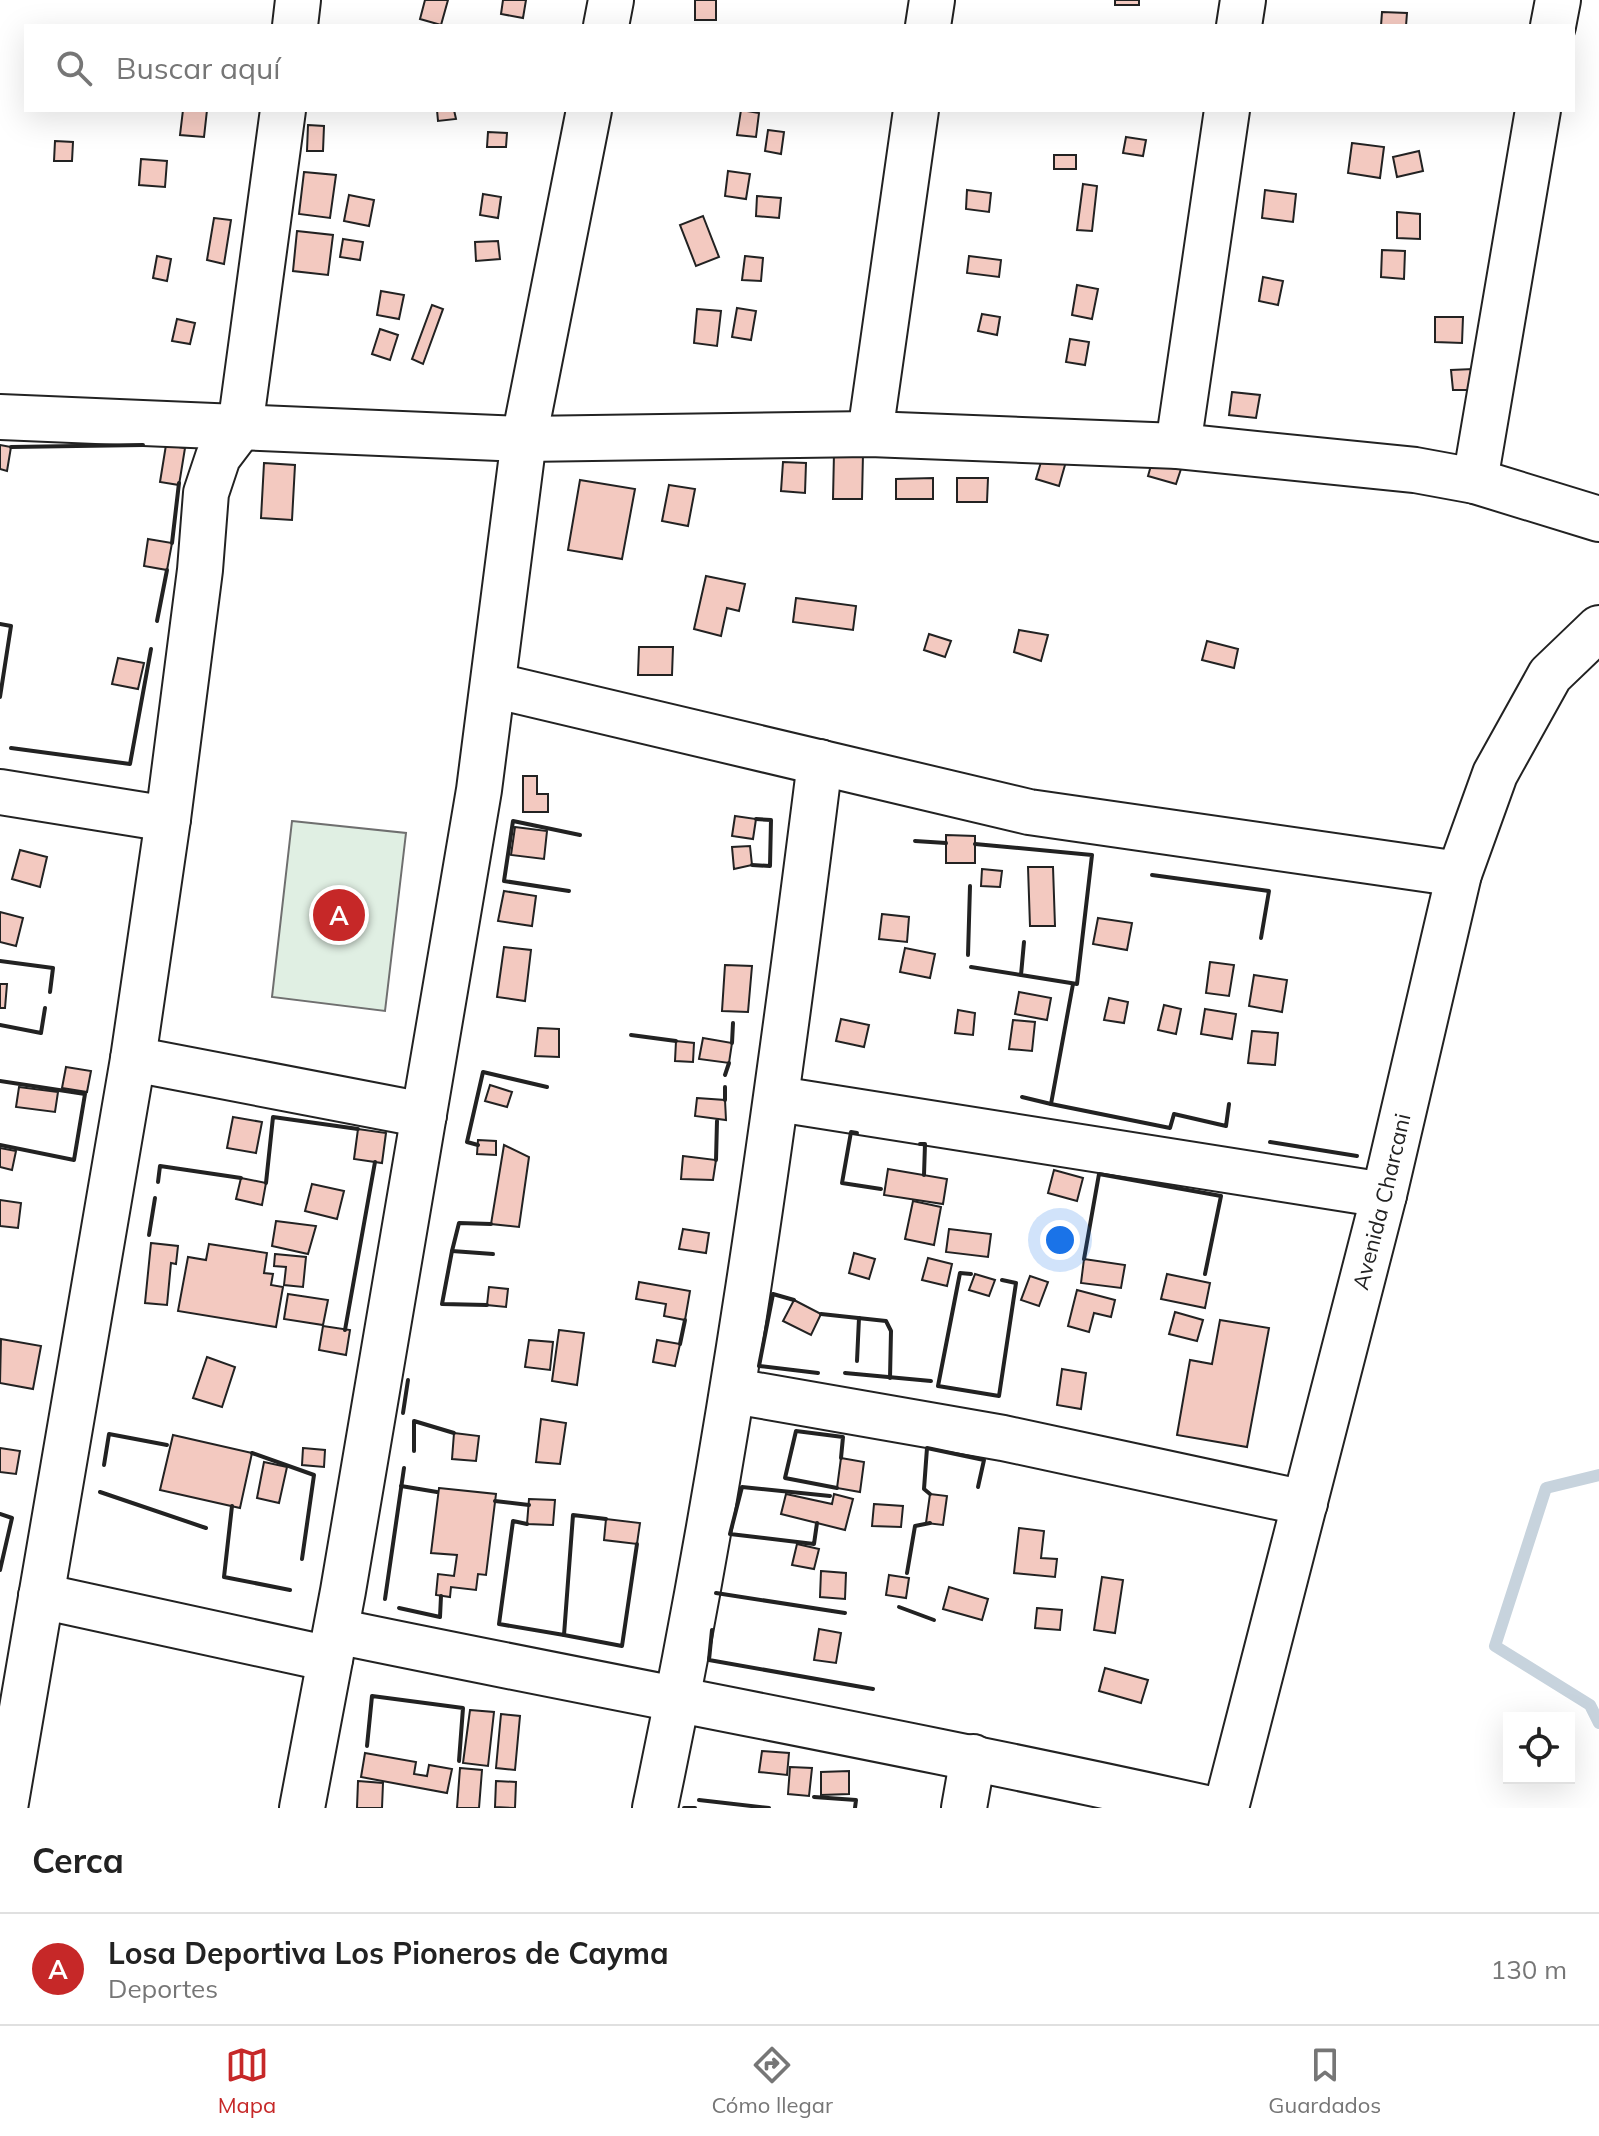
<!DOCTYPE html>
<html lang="es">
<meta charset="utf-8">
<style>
:root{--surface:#fff;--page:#f2f2f2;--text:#222;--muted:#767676;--line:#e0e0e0;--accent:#c62828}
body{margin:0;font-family:Mulish,sans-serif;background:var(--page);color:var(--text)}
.controls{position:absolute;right:24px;bottom:24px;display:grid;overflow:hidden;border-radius:0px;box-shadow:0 8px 32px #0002}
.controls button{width:72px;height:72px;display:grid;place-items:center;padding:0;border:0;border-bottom:2px solid var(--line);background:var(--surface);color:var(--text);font:40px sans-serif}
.you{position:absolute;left:1060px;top:1240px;width:28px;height:28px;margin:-20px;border:6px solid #fff;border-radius:50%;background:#1a73e8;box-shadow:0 0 0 12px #1a73e833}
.badge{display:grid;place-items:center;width:52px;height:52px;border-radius:50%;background:var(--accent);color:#fff;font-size:26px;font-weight:700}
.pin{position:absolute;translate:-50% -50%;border:4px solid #fff;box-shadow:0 2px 8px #0006}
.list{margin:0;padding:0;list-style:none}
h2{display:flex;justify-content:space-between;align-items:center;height:104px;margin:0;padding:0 32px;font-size:34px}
h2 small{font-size:26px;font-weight:400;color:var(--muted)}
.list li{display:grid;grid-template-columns:52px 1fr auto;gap:24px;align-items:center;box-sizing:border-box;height:112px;padding:0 32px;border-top:2px solid var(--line)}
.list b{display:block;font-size:30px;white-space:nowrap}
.list p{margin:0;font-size:26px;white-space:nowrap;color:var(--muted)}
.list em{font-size:26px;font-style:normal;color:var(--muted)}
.icon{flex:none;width:44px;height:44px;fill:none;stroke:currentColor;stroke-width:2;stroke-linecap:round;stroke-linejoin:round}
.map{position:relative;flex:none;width:1599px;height:1808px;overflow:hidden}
.search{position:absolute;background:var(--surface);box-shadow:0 8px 32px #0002;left:24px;right:24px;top:24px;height:88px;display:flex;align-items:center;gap:20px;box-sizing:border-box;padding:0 28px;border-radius:0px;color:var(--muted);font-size:30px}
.sheet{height:216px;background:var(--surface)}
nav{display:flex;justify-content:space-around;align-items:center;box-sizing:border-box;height:112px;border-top:2px solid var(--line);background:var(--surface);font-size:22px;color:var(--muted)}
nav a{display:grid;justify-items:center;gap:4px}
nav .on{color:var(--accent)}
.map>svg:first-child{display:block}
.green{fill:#e0efe3;stroke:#6f6f6f;stroke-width:2}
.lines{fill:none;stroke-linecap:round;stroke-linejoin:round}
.stream{stroke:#c7d3dd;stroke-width:12}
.building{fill:#f3c9c0;stroke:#222;stroke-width:2}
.minor-casing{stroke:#222;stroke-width:48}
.major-casing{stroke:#222;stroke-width:48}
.minor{stroke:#fff;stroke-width:44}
.major{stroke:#fff;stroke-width:44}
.wall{stroke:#222;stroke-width:4}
.labels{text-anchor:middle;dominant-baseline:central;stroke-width:6;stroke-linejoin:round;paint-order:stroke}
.street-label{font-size:22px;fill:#222;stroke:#fff}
</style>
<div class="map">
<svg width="1599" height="1808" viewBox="0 0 1599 1808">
<rect width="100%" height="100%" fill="#fff"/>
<!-- green -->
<polygon class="green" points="292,821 406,833 385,1011 272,997"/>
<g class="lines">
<!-- stream -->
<polyline class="stream" points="1599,1475 1546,1488 1495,1646 1590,1705 1599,1723"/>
</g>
<!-- building -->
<g class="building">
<polygon points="425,0 448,0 441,25 420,19"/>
<polygon points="503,0 526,0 523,18 501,14"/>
<rect x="695" y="0" width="21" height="20"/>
<rect x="1115" y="0" width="24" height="5"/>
<polygon points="1382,12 1407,13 1406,26 1381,26"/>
<polygon points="183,110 207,110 204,137 180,135"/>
<polygon points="437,110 454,110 456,119 438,121"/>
<polygon points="741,110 759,113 756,137 737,135"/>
<polygon points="308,125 324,126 323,151 307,151"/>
<polygon points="768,130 784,132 781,154 765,151"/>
<polygon points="488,132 507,133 506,147 487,147"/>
<polygon points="1126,137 1146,140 1143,156 1123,153"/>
<polygon points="55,141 73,142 72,161 54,161"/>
<polygon points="1352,143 1384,147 1380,178 1348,173"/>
<polygon points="1419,151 1423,171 1397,177 1393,157"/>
<rect x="1054" y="155" width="22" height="14"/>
<polygon points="141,159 167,161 165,187 139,185"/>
<polygon points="728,171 750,174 746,199 725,196"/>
<polygon points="304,172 336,175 330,218 299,214"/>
<polygon points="1083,184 1097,186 1092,231 1077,230"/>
<polygon points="967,190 991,193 989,212 966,209"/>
<polygon points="1265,190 1296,194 1293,222 1262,218"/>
<polygon points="483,194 501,197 498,218 480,215"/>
<polygon points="349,195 374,200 369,226 344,221"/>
<polygon points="757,196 781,198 779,218 756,216"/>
<polygon points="1397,212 1420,214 1420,239 1397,238"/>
<polygon points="703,216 719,257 696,266 680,225"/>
<polygon points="214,218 231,220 224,264 207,260"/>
<polygon points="297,231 333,235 328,275 293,271"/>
<polygon points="343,239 363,242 360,260 340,257"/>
<polygon points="498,241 500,259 476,261 475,242"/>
<polygon points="1382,250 1405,251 1404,279 1381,277"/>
<polygon points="157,256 171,259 167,281 153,278"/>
<polygon points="745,256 763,258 761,281 742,280"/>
<polygon points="969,256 1001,260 999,277 967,273"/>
<polygon points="1263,277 1283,281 1278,305 1259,301"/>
<polygon points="1077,285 1098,289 1092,319 1072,315"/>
<polygon points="381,291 404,295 399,319 377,315"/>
<polygon points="432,305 443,309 423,364 412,359"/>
<polygon points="737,308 756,311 751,340 732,337"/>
<polygon points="697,309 721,311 717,346 694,343"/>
<polygon points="982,314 1000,317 997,335 978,331"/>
<polygon points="1435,317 1463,317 1462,343 1435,342"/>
<polygon points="177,319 195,323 190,344 172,341"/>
<polygon points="380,329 398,335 390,360 372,354"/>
<polygon points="1070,339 1089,342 1085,365 1066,362"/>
<polygon points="1473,369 1473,390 1453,390 1451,370"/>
<polygon points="1232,392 1260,395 1256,418 1229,415"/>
<polygon points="0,445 11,447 7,471 0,469"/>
<polygon points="166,445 185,448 179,485 160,482"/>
<polygon points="1046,445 1069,451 1059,486 1036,479"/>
<polygon points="834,453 863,454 862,499 833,499"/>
<polygon points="1154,455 1183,463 1176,484 1148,476"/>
<polygon points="783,462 806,463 805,493 781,491"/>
<polygon points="264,463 295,465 292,520 261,518"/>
<polygon points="933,478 933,499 896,499 896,479"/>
<polygon points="957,478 988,478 987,502 957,502"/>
<polygon points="580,480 635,489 622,559 568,550"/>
<polygon points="669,485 695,489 688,526 662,521"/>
<polygon points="148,539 172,543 167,570 144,566"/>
<polygon points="706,576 745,584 739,611 727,608 721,636 694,629"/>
<polygon points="796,598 856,606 853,630 793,622"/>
<polygon points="1019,630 1048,635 1041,661 1014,652"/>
<polygon points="929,634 951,641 945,657 924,650"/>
<polygon points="1207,641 1238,649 1234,668 1202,660"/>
<polygon points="639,647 673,647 672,675 638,675"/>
<polygon points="118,658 144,663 138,689 112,684"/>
<polygon points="523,776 537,776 537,794 548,794 548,812 523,812"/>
<polygon points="735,816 756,819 753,839 732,836"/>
<polygon points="515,827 547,831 544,859 511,855"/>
<polygon points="946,835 975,836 975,863 946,863"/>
<polygon points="750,846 752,865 734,869 732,847"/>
<polygon points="20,850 47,857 40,887 12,879"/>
<polygon points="1028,867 1053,867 1055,926 1030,926"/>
<polygon points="982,869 1002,871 1000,887 981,886"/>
<polygon points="504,891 536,896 532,926 498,921"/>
<polygon points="0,912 23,918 16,946 0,942"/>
<polygon points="882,914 909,917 907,942 879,939"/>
<polygon points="1098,918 1132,923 1127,950 1093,944"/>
<polygon points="504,947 531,950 525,1001 497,997"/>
<polygon points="905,948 935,954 930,978 900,972"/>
<polygon points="1210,962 1234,965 1229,996 1206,993"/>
<polygon points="725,965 752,966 748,1012 722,1011"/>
<polygon points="1254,975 1287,980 1282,1012 1249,1006"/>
<polygon points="0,984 7,984 5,1008 0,1008"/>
<polygon points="1019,992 1051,998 1047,1020 1015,1014"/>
<polygon points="1109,998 1128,1002 1124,1023 1104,1020"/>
<polygon points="1164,1005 1181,1009 1176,1034 1158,1030"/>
<polygon points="1205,1009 1236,1014 1232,1039 1201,1034"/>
<polygon points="958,1010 975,1013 973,1035 955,1033"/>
<polygon points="841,1019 869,1025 864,1047 836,1041"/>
<polygon points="1013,1020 1035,1022 1032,1051 1009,1049"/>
<polygon points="538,1028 559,1029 559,1057 535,1056"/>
<polygon points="1252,1031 1278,1033 1275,1065 1248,1063"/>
<polygon points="703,1038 732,1043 729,1063 699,1059"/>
<polygon points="676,1041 694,1043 693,1062 675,1061"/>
<polygon points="66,1067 91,1071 87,1092 62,1088"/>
<polygon points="490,1085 512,1092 507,1107 485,1101"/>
<polygon points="19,1087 58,1092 55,1112 16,1107"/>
<polygon points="697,1098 725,1100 726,1120 695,1116"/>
<polygon points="233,1117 262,1122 256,1153 227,1148"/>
<polygon points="358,1129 386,1133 382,1163 354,1159"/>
<polygon points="478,1140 496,1141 496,1155 477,1154"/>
<polygon points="504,1145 529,1157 519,1227 491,1224"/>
<polygon points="0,1148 16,1151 12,1170 0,1167"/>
<polygon points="683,1156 716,1160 713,1180 681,1179"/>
<polygon points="888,1169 947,1179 943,1204 884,1195"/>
<polygon points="1054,1170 1083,1178 1077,1201 1048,1193"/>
<polygon points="241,1178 266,1183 262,1205 236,1199"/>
<polygon points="312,1184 344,1191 337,1219 305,1211"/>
<polygon points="0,1200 21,1203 18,1228 0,1226"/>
<polygon points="913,1201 941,1207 934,1245 905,1239"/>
<polygon points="276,1221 316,1226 308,1254 272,1246"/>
<polygon points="683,1229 709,1233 706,1253 679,1249"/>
<polygon points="949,1229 991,1234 988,1257 946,1252"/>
<polygon points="151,1243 178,1246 176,1264 171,1263 167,1305 145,1303"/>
<polygon points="209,1244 267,1253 264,1273 273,1274 271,1285 283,1287 276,1327 178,1311 188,1257 206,1260"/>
<polygon points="854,1253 875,1259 869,1279 849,1273"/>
<polygon points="275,1254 306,1257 303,1287 284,1285 286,1267 274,1266"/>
<polygon points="928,1258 952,1264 947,1286 922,1280"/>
<polygon points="1084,1259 1125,1265 1121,1288 1081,1283"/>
<polygon points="975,1274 995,1280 989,1296 969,1290"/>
<polygon points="1167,1274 1210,1283 1205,1308 1161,1299"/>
<polygon points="1030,1276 1048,1282 1039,1306 1021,1300"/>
<polygon points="639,1282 690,1291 685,1320 664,1316 666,1304 636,1299"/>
<polygon points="489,1287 508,1289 506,1307 487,1305"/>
<polygon points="1077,1290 1115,1300 1111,1317 1094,1313 1089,1332 1068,1326"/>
<polygon points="288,1294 328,1300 323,1325 284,1319"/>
<polygon points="794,1300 821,1314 811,1335 783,1321"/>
<polygon points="1175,1312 1203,1320 1197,1341 1169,1334"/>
<polygon points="1220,1320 1269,1328 1247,1447 1177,1435 1190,1360 1212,1364"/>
<polygon points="323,1326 350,1330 346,1355 319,1350"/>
<polygon points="559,1330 584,1333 577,1385 552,1381"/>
<polygon points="1,1339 41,1346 33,1389 0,1383"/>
<polygon points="529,1340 553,1342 550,1370 525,1367"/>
<polygon points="657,1340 680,1344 675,1366 653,1362"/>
<polygon points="207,1357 235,1367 222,1407 193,1398"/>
<polygon points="1062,1369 1086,1373 1081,1409 1057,1405"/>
<polygon points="541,1419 566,1423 560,1464 536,1462"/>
<polygon points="454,1433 479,1436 476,1461 452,1459"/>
<polygon points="173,1435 252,1453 240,1508 160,1490"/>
<polygon points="0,1448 20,1451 16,1474 0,1472"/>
<polygon points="303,1448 325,1450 324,1467 302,1465"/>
<polygon points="841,1458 864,1462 860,1492 837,1488"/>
<polygon points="264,1462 287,1467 279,1503 257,1498"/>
<polygon points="439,1488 496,1494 486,1575 478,1574 476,1590 451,1587 450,1597 436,1595 438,1574 454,1576 457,1555 431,1553"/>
<polygon points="786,1494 832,1504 834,1494 853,1499 845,1530 781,1514"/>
<polygon points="930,1494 947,1496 943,1525 926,1523"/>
<polygon points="529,1499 555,1500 553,1525 527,1524"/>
<polygon points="874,1504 903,1506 901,1527 872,1526"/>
<polygon points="606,1519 640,1523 637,1544 604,1540"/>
<polygon points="1019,1528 1044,1531 1041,1558 1057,1559 1055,1577 1014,1573"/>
<polygon points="797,1544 819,1549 814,1569 792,1565"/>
<polygon points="821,1571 846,1573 845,1599 820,1597"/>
<polygon points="889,1575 909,1578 906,1598 886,1595"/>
<polygon points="1102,1577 1123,1580 1115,1633 1094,1630"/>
<polygon points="949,1587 988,1599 982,1620 943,1609"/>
<polygon points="1037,1608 1062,1610 1060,1630 1035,1628"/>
<polygon points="819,1629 841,1633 836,1663 814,1660"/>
<polygon points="1105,1668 1148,1680 1141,1703 1099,1691"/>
<polygon points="470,1710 494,1712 488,1766 463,1763"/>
<polygon points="501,1714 520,1716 515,1770 496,1768"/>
<polygon points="762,1751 789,1753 787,1775 759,1772"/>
<polygon points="365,1753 416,1762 414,1774 427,1776 429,1765 452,1769 447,1793 361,1777"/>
<polygon points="790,1767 812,1768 809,1796 788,1794"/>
<polygon points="460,1768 482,1770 479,1808 457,1808"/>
<polygon points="849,1771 849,1794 821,1795 821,1772"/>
<polygon points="358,1781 383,1783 382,1808 357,1808"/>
<polygon points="496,1781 516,1782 515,1808 495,1807"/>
</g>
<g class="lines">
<!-- minor casing -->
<g class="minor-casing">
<g id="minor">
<polyline points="295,26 298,0"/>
<polyline points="606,26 611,0"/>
<polyline points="928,26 932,0"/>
<polyline points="1239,26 1243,0"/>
<polyline points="1553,26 1558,0"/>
<polyline points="0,417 524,439 870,434 1178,446 1415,470 1475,481 1599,519"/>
<polyline points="870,434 916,110"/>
<polyline points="1178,446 1227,110"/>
<polyline points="1475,481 1538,110"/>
<polyline points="493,685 1029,812 1459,874"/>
<polyline points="0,792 168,819"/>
<polyline points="133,1059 424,1115"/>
<polyline points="778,1099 1384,1195"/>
<polyline points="734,1391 1003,1438 1305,1503"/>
<polyline points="41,1596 330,1659"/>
<path d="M336,1631C626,1691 917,1744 1206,1808"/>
<polyline points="5,1808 133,1059 168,819 200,570 206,493 218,457 240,428 283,110"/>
<polyline points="302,1808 343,1591 479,790 524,439 589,110"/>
<path d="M655,1808C728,1462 776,1113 820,762"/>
<polyline points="964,1808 973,1757"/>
</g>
</g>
<!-- major casing -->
<g class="major-casing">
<g id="major">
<path id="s1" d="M1226,1808L1384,1195L1459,874L1495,774L1550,675L1599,628"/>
</g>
</g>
<!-- minor -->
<use href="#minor" class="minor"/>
<!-- major -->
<use href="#major" class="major"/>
<!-- wall -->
<g class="wall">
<polyline points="11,447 143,445"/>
<polyline points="172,543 179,483"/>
<polyline points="157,621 167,570"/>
<polyline points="0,624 11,626 0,697"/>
<polyline points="11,748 130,764 151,649"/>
<polyline points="915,841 946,843"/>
<polyline points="975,844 1092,855 1077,984 1021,975 1024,942"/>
<polyline points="752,865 770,866 771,820 756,819"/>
<polyline points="1152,875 1269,891 1261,938"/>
<polyline points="569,891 504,881 513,821 580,835"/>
<polyline points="968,955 970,886"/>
<polyline points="0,961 53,968 50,992"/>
<polyline points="971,967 1021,975"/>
<polyline points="1073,984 1051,1104 1170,1128 1174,1114 1226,1126 1229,1104"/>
<polyline points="0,1025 41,1033 45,1008"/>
<polyline points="631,1035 676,1041"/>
<polyline points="732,1043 733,1023"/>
<polyline points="725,1075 729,1063"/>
<polyline points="0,1081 85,1094 74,1160 0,1145"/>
<polyline points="725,1087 725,1100"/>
<polyline points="1022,1097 1051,1104"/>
<polyline points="857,1133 851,1132 842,1183 881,1189"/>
<polyline points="1270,1142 1357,1156"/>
<polyline points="920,1144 925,1144 924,1175"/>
<polyline points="478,1145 467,1142 483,1072 547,1087"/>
<polyline points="716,1160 717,1121"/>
<polyline points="158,1182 160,1166 241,1178"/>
<polyline points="266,1183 273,1117 358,1129"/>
<polyline points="491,1224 459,1223 452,1251 493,1254"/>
<polyline points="149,1235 155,1198"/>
<polyline points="452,1251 442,1304 487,1305"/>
<polyline points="1084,1259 1099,1174 1221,1196 1205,1274"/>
<polyline points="971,1274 960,1273 938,1386 999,1396 1016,1283 1002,1280"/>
<polyline points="794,1300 773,1294 759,1366 818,1373"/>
<polyline points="821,1314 886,1321 891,1331 890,1378"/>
<polyline points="345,1330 375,1162"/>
<polyline points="680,1344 685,1320"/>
<polyline points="857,1361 859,1318"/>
<polyline points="845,1373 931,1381"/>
<polyline points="403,1413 408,1380"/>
<polyline points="414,1451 414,1421 454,1433"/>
<polyline points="252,1453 314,1475 302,1559"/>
<polyline points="104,1465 109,1434 167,1445"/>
<polyline points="401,1486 437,1492"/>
<polyline points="837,1488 785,1478 796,1431 843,1437 841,1458"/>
<polyline points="100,1492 206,1528"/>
<polyline points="930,1494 924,1489 927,1448 984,1460 978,1487"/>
<polyline points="495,1501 529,1505"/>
<polyline points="232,1506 224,1577 290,1590"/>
<polyline points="0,1514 12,1518 0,1570"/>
<polyline points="817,1523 814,1544 730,1534 742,1487 830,1496"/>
<polyline points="527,1524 513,1521 499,1624 564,1635 573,1515 606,1519"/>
<polyline points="907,1573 915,1526 930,1523"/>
<polyline points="716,1593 845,1613"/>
<polyline points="385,1599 404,1468"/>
<polyline points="899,1607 934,1620"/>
<polyline points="399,1608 440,1617 441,1596"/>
<polyline points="712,1630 709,1660 873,1689"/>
<polyline points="564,1635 622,1646 637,1544"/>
<polyline points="367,1746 372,1696 463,1708 459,1761"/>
<polyline points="814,1797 856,1800 855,1808"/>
<polyline points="699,1800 769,1808"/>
<polyline points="684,1808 695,1808"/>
</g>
</g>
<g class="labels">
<!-- street labels -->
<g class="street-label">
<text stroke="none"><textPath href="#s1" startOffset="626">Avenida Charcani</textPath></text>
</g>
</g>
</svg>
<div class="controls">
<button><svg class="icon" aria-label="locate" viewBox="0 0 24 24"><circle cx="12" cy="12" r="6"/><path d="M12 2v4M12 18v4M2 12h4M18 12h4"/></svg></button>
</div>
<div class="you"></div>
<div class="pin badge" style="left:339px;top:915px">A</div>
<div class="search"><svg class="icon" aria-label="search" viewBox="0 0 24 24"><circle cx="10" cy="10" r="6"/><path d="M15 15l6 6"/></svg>Buscar aquí</div>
</div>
<section class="sheet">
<h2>Cerca<small></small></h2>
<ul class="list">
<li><span class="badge">A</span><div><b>Losa Deportiva Los Pioneros de Cayma</b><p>Deportes</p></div><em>130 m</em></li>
</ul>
</section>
<nav>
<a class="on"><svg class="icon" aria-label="map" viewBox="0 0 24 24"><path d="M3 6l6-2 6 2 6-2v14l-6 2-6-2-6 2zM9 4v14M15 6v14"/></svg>Mapa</a>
<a><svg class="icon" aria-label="directions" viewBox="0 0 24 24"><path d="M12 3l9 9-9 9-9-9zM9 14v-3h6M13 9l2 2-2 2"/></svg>Cómo llegar</a>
<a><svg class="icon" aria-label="saved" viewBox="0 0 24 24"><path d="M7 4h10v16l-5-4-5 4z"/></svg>Guardados</a>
</nav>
